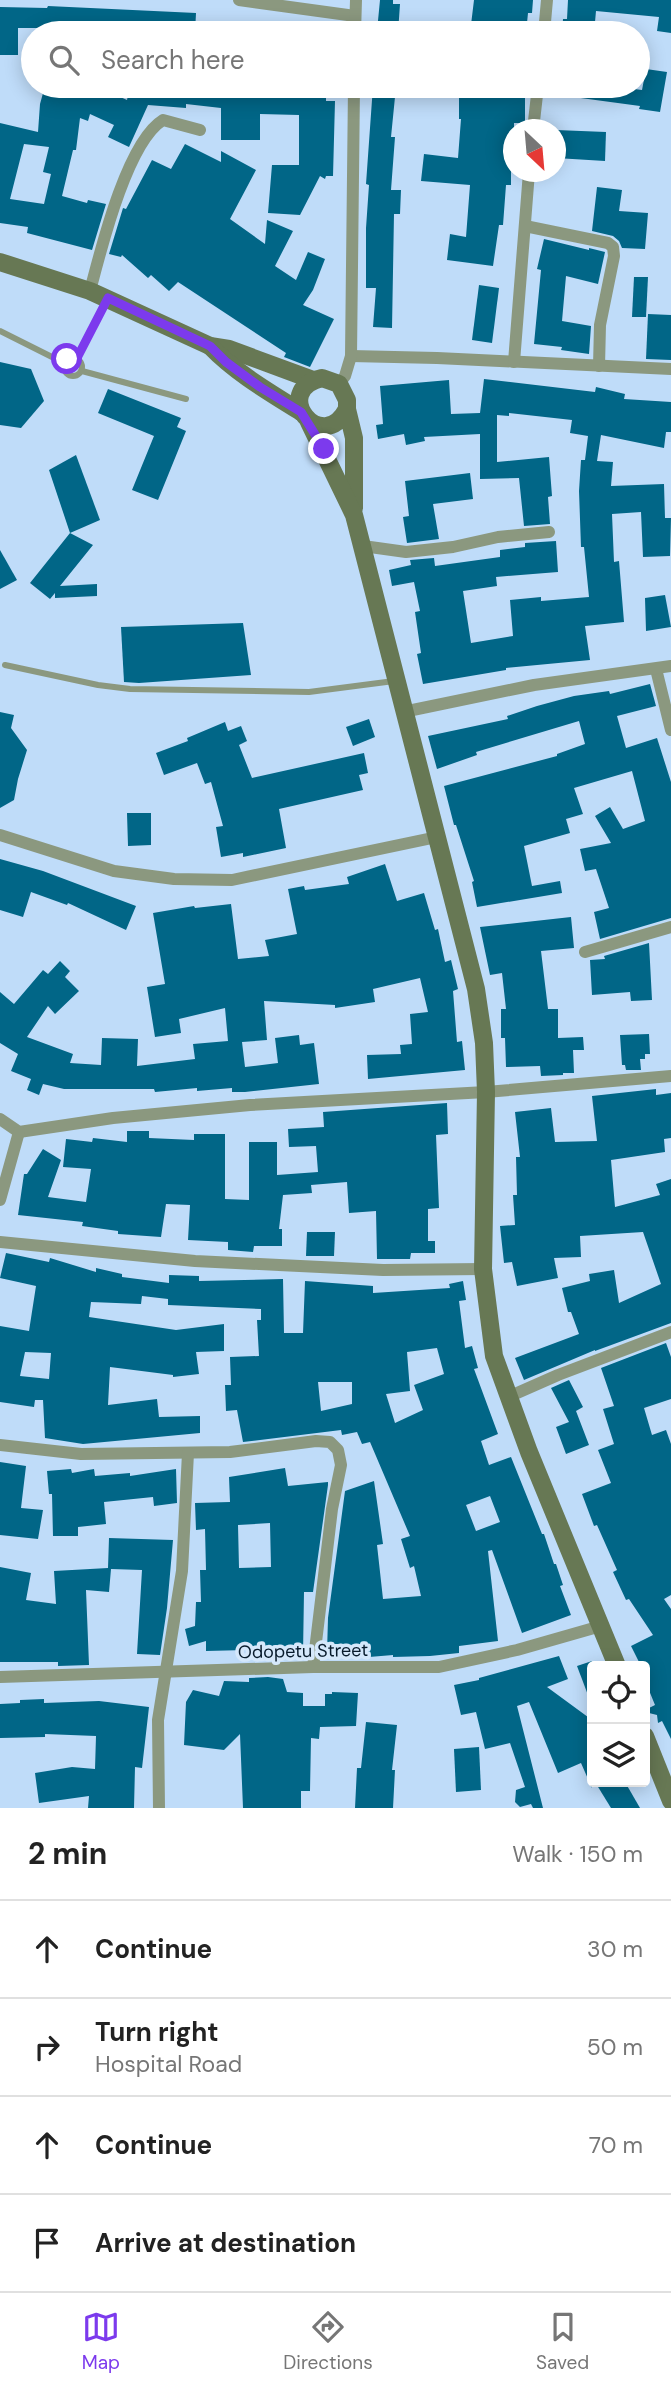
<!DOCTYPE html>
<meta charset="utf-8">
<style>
:root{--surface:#fff;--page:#f6f6f6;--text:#222;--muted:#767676;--line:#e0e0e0;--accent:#7c3aed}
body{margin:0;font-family:"DM Sans",sans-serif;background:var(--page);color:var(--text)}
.controls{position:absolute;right:21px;bottom:21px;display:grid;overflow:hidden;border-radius:7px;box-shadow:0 4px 18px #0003}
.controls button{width:63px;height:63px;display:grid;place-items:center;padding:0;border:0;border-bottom:2px solid var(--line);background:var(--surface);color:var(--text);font:35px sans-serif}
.compass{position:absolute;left:503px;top:119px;width:63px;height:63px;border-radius:50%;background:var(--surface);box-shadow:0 4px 18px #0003;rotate:154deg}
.stop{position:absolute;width:21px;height:21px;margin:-16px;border:5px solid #7c3aed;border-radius:50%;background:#fff}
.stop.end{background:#7c3aed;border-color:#fff;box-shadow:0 2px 7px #0008}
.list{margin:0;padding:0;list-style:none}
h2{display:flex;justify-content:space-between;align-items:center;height:91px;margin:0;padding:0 28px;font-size:30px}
h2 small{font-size:23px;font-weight:400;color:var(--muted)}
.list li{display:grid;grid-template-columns:46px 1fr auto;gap:21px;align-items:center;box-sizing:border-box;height:98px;padding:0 28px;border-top:2px solid var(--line)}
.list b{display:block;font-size:26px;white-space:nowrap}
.list p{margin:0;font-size:23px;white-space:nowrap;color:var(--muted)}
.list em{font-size:23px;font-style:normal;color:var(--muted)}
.icon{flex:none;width:38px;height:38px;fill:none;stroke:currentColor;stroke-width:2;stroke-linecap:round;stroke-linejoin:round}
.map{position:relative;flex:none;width:671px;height:1808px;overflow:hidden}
.search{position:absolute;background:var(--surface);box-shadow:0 4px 18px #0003;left:21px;right:21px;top:21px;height:77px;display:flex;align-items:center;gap:18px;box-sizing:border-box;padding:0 24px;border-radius:38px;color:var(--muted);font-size:26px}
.sheet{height:483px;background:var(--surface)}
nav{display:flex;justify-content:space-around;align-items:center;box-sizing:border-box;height:98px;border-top:2px solid var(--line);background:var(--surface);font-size:19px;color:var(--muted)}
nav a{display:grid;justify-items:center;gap:4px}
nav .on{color:var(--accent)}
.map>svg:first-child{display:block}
.building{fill:#016687;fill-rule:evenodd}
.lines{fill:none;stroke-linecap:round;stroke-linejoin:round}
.lane{stroke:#8b987f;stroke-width:6}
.street{stroke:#8b987f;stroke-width:12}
.secondary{stroke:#677854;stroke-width:18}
.route{stroke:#7c3aed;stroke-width:9}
.labels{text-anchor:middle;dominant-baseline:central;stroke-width:7;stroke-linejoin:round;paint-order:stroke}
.street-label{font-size:18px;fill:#081b2c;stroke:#d5e8fb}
</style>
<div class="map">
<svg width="671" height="1808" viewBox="0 0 671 1808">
<rect width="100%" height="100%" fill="#bfdcf9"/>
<!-- building -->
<g class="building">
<polygon points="380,0 393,0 393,4 400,4 398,33 377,31"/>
<polygon points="474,0 533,0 532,13 528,13 526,33 470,33"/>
<polygon points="568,0 671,0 671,33 657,31 659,17 596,11 594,33 562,33 563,19 567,19"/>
<polygon points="48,6 196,13 195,33 90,33 90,31 59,30 59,33 46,33 46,28 18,28 18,55 0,55 0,7 47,8"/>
<polygon points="646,69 667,72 660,112 639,109 640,106 551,94 552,86 611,86 642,90"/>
<path d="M45,86H96L127,100L130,86H326V101H335L333,176H326L325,179L320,176L300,215L268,213L272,165H299V115L260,114V140H221V108L186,104V108L148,105L129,147L108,137L114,125L90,114L88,121L80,118L76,150H73L62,196L87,203L88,200L106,204L92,250L27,233L28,227L0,223V123L38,132L40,104ZM24,144L49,147L43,172L51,174L44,204L10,199Z"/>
<polygon points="373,86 396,87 391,137 395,137 391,190 401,190 400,214 394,214 392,328 373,327 376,288 366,288 366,228 369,185 366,184"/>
<polygon points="459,92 525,94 525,123 514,123 514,168 511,168 511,185 506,185 503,225 499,225 493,266 447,260 450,234 466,237 470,185 421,181 424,154 458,158 461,119 459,119"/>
<polygon points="556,130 606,132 605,161 556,158"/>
<polygon points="185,144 221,162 221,151 256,170 230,219 265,244 267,220 293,231 275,266 296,280 308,252 325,259 313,290 303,305 334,319 310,367 284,357 286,353 178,282 169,291 151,275 148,278 122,255 121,257 109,254 123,208 126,209 152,160 171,169"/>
<polygon points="597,187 622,190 619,211 648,213 645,249 622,248 619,241 613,236 592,231"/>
<polygon points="544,239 589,250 589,248 605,252 598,284 566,276 562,321 591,326 589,354 561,350 562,347 534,344 541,270 537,269"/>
<polygon points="634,277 648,277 646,317 632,317"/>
<polygon points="479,285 499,288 492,343 472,340"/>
<polygon points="648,314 671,315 671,360 646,359"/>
<polygon points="0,362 31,369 44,401 21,428 0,425"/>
<polygon points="484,379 595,392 596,387 625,394 624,399 671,402 671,432 666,432 664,448 601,435 597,461 613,462 611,486 664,484 665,518 671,518 670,556 643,557 641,512 612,514 614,562 619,561 624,622 585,626 590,660 506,668 506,670 423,684 417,654 421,653 415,612 420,611 414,582 392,586 389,570 411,565 410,560 434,558 435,566 500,557 500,550 525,547 525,543 556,541 558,572 496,577 497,586 463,591 471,643 513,636 510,600 541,597 541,601 589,597 584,547 581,547 579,491 581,460 585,460 588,436 570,433 572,420 509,413 509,416 497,415 497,462 549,457 552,496 548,497 550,524 524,526 519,478 480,479 480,434 424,437 425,441 406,445 404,434 378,439 376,425 383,424 380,386 449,380 451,414 480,413"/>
<polygon points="108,389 181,418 177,427 186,431 158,500 132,490 154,436 98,413"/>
<polygon points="76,455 100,520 70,533 49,470"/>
<polygon points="470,473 473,499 433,504 439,539 407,543 403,517 409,516 405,481"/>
<polygon points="70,533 93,545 60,586 97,584 97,596 55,598 55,593 50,599 30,583"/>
<polygon points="0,550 17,580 0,589"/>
<polygon points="665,595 671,627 646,631 645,598"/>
<polygon points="243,623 251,675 139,683 124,682 121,627"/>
<polygon points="650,684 656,706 617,716 626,748 657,738 671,782 671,918 600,939 594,912 609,908 596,869 585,871 580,849 611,843 595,816 610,807 623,829 645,821 632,771 574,788 583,814 566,819 570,833 524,846 532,886 560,881 562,893 477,907 472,882 474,881 456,825 454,825 444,786 557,756 557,754 585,744 579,721 476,752 477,755 437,769 428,736 508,719 507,716 537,706 574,696 609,691 610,694"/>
<polygon points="0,712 14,715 11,728 27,750 18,779 14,800 0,808"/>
<polygon points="369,719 375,737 353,746 346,727"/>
<polygon points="225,722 228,731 241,726 247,741 239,745 252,778 364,753 368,773 359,775 363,790 279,809 286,848 243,857 243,853 221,857 216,827 223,826 211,782 205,784 197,763 164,775 156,753 188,741 187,738"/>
<polygon points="127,813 151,813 151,845 128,846"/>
<polygon points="0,859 43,871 136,906 126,930 68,903 67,905 31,892 23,917 0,910"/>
<polygon points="385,864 397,901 424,893 435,930 438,929 445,962 451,960 458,989 453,991 457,1042 462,1041 465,1070 368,1079 367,1055 401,1054 400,1045 412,1044 410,1014 428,1012 420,978 373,989 375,1002 335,1008 335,1005 264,1001 267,1040 242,1042 245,1067 278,1063 275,1038 299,1035 300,1045 314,1043 319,1084 245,1092 232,1092 232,1088 197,1091 197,1088 155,1092 154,1089 64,1089 43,1084 39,1095 27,1090 31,1079 11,1071 18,1054 0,1043 0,992 14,1004 43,970 48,974 60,961 70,971 65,977 79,991 55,1014 48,1006 27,1037 73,1054 70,1063 101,1065 102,1038 138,1039 137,1066 195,1059 193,1044 228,1041 225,1008 179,1019 181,1033 155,1037 147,987 165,984 153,913 194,906 195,908 231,904 238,959 269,956 265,940 297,934 288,889 304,886 305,890 349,884 347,877"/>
<polygon points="571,917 574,948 541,951 548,1009 558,1009 558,1038 583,1037 584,1050 573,1050 574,1073 563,1073 563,1075 541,1076 540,1066 506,1067 505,1038 501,1038 501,1009 506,1009 502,973 490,975 480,927"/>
<polygon points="649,943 652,1000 631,1001 630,992 592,995 590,960 605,959 604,956"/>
<polygon points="649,1034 650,1054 645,1054 645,1059 640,1059 641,1070 626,1070 625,1065 622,1065 620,1035"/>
<polygon points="656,1089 656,1095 671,1093 671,1138 664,1139 665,1152 611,1160 615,1207 660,1195 656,1184 671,1179 671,1323 595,1351 595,1350 524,1380 515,1358 579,1334 571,1312 568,1312 562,1288 590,1281 589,1274 614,1270 619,1303 661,1284 643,1232 580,1236 581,1257 554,1258 558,1278 517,1286 512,1262 504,1263 500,1226 515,1225 513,1195 517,1195 516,1157 520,1157 515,1112 551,1108 555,1142 597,1141 592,1096"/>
<polygon points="447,1103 448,1134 436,1135 439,1208 428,1209 428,1241 435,1241 435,1253 411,1253 410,1259 377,1259 376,1211 349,1213 347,1182 311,1185 312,1193 283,1195 279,1229 282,1229 282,1246 254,1246 253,1252 228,1250 228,1242 188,1240 190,1205 166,1204 161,1237 118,1234 118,1231 82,1226 83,1222 18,1215 24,1174 27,1174 43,1149 61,1160 48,1197 86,1202 91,1169 63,1167 66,1139 92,1142 93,1138 127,1142 127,1131 149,1131 149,1138 194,1140 194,1134 225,1134 225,1199 249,1200 249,1142 277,1142 277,1175 318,1172 316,1146 289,1147 288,1129 324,1127 323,1112"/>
<polygon points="307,1232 335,1232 334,1256 306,1256"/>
<path d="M6,1253L49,1262L50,1258L96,1272V1268L122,1274V1277L169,1283V1275L199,1276V1281L283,1279L284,1333H303L305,1281L373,1286V1293L450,1288L449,1284L463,1281L466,1300L459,1301L465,1348L472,1346L478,1368L474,1369L498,1434L481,1441L489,1465L511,1457L542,1534H544L554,1564H556L563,1585L560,1586L571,1615L522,1633L492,1550L488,1551L498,1641L459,1646V1653L430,1656L393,1657V1655L369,1657L368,1655L327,1653L328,1618L345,1491L374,1481L383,1544L377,1545L383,1599L421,1596L414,1566L410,1568L401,1539L410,1536L370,1442L362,1444L357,1432L342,1435L341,1430L243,1442L237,1410L226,1411L225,1385H231L230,1357L259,1356L257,1320H261V1309L168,1305V1299L142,1296L141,1304L91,1302L89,1317L176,1330L224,1324V1351L196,1352L199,1374L173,1377V1375L110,1367L108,1405L157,1399L159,1417L200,1416V1433L83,1444L45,1438L43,1400H35L34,1407L0,1402V1326L29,1331L36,1286L0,1278ZM437,1348L444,1374L414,1385L423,1410L395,1423L386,1394L410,1391L407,1352ZM25,1352L51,1353L49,1379L20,1376ZM318,1382H352V1404L321,1411ZM490,1496L500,1522L476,1531L466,1505Z"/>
<polygon points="666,1343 671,1357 671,1399 644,1408 652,1435 666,1430 671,1444 671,1595 664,1599 671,1609 671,1739 662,1721 658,1723 657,1715 645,1712 645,1710 655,1705 646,1683 649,1682 645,1674 645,1666 641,1666 631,1646 653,1635 629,1599 626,1600 613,1572 617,1570 597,1525 594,1526 582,1494 611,1483 598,1450 614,1444 603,1409 614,1406 601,1368"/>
<polygon points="569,1380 583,1407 576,1411 589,1445 566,1454 556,1427 569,1422 551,1388"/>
<polygon points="0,1462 26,1466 21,1508 43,1510 38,1539 0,1535"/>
<path d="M285,1468L288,1486L328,1482V1485L313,1592H304L303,1654H279V1649L206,1651V1641L189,1646L185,1629L195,1626L196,1602H201L200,1570H206L205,1529L196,1530L195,1503L230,1502L229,1477ZM270,1523L271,1567L239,1568L238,1525Z"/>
<polygon points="71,1469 72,1473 94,1469 95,1476 130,1473 130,1476 176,1469 177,1503 154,1506 153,1497 104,1502 106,1524 78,1527 78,1536 53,1536 52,1494 49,1494 47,1471"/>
<polygon points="109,1538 173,1540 167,1608 160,1655 137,1654 142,1570 111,1569 109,1592 86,1590 89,1665 58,1666 58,1662 0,1662 0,1567 31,1573 26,1600 56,1604 54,1571 108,1568"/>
<polygon points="559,1656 568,1679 547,1687 592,1720 592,1788 581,1763 558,1773 529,1702 517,1706 543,1808 533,1808 531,1804 520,1807 515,1802 516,1790 525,1787 510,1743 485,1749 476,1712 461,1715 454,1685 479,1680 479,1678"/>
<polygon points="592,1661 592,1703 591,1703 577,1666"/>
<polygon points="268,1677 283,1679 287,1692 303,1693 303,1706 325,1706 325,1694 332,1694 332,1692 358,1693 356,1726 320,1727 319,1739 311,1738 310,1791 301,1791 301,1808 243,1808 240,1734 224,1750 184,1745 186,1702 193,1690 219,1696 224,1681 249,1682 249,1678"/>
<polygon points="44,1699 44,1703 99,1701 149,1707 142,1768 135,1767 134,1808 88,1808 89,1796 39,1803 35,1773 72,1767 95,1769 96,1736 45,1734 45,1737 0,1738 0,1704 20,1703 20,1700"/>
<polygon points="366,1722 397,1725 392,1770 395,1770 393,1808 355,1808 357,1768 361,1768"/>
<polygon points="479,1747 481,1790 456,1792 454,1749"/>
<polygon points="595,1782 625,1782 640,1808 611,1808"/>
</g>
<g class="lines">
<!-- lane -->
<g class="lane">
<polyline points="0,331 64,363"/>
<circle cx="73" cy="367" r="9"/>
<polyline points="77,358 106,300"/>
<polyline points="82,371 186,399"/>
<polyline points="5,665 98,685 130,689 309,692 394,681"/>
</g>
<!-- street -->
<g class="street">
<polyline points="239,0 355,16"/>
<polyline points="355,33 356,0"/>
<polyline points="544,33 547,0"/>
<polyline points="533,130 538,86"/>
<polyline points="525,226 608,243 613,247 614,256 600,325 599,366"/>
<path d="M90,291C101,249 127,142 163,120L200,130"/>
<polyline points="351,356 437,358 671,369"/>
<polyline points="514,362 529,172"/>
<polyline points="339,384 345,376 351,356 354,86"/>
<polyline points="363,546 406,552 453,547 498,537 549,532"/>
<polyline points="656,669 671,730"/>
<polyline points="403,712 534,685 671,666"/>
<polyline points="0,835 114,871 174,879 232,880 437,837"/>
<polyline points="585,952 671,927"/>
<polyline points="0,1119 19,1132 113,1118 250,1105 486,1092 671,1076"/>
<polyline points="0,1200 19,1132"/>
<polyline points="0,1242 195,1261 383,1270 483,1269"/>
<polyline points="508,1397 558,1375 671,1332"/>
<polyline points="0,1445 81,1454 230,1452 316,1441 330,1442 338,1450 341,1465 332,1509 313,1667"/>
<polyline points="0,1677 313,1667 439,1667 517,1650 601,1626"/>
<polyline points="159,1808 158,1720 182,1571 188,1453"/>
</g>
<!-- secondary -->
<g class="secondary">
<polyline points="0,262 90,291 210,346 229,349 313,380"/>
<path d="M210,346C236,373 269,392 301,412"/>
<path d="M347,409C322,457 269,391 322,378L339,384L347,400V409L354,438V508"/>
<polyline points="309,422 354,515 476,989 484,1043 486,1092 483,1269 494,1356 529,1452 617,1666"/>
<polyline points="645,1736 671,1801"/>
</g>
</g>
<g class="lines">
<!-- route -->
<polyline class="route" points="67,359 77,358 108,298 210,346 226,362 260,387 301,412 324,449"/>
</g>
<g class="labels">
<!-- street labels -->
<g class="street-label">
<text transform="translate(303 1651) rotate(-1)">Odopetu Street</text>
</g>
</g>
</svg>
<div class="controls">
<button><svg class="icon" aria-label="locate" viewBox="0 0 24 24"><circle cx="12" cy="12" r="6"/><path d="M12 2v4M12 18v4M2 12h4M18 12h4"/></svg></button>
<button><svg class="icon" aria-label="layers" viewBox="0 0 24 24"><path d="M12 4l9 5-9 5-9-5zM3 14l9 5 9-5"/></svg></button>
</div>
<svg class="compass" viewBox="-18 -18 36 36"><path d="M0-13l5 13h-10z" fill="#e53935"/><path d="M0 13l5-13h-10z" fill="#767676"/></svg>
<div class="stop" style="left:67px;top:359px"></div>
<div class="stop end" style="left:324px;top:449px"></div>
<div class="search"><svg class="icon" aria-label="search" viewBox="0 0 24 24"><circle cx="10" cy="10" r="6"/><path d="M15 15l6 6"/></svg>Search here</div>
</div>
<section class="sheet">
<h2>2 min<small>Walk · 150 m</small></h2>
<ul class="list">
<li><svg class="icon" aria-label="ahead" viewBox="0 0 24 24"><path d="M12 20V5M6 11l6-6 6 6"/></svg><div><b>Continue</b></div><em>30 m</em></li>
<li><svg class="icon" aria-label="right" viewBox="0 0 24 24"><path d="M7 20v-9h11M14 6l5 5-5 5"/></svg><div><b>Turn right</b><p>Hospital Road</p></div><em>50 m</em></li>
<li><svg class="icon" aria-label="ahead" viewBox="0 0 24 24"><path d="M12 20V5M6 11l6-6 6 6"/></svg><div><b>Continue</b></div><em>70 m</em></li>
<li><svg class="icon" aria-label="arrive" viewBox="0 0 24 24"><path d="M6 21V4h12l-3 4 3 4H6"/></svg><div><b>Arrive at destination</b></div></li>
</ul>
</section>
<nav>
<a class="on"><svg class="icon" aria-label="map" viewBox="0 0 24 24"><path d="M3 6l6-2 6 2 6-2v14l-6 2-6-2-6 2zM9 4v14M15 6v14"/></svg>Map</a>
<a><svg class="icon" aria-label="directions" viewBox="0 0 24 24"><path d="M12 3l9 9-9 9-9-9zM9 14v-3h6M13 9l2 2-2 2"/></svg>Directions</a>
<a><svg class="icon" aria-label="saved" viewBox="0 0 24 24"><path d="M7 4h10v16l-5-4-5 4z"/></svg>Saved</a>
</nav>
